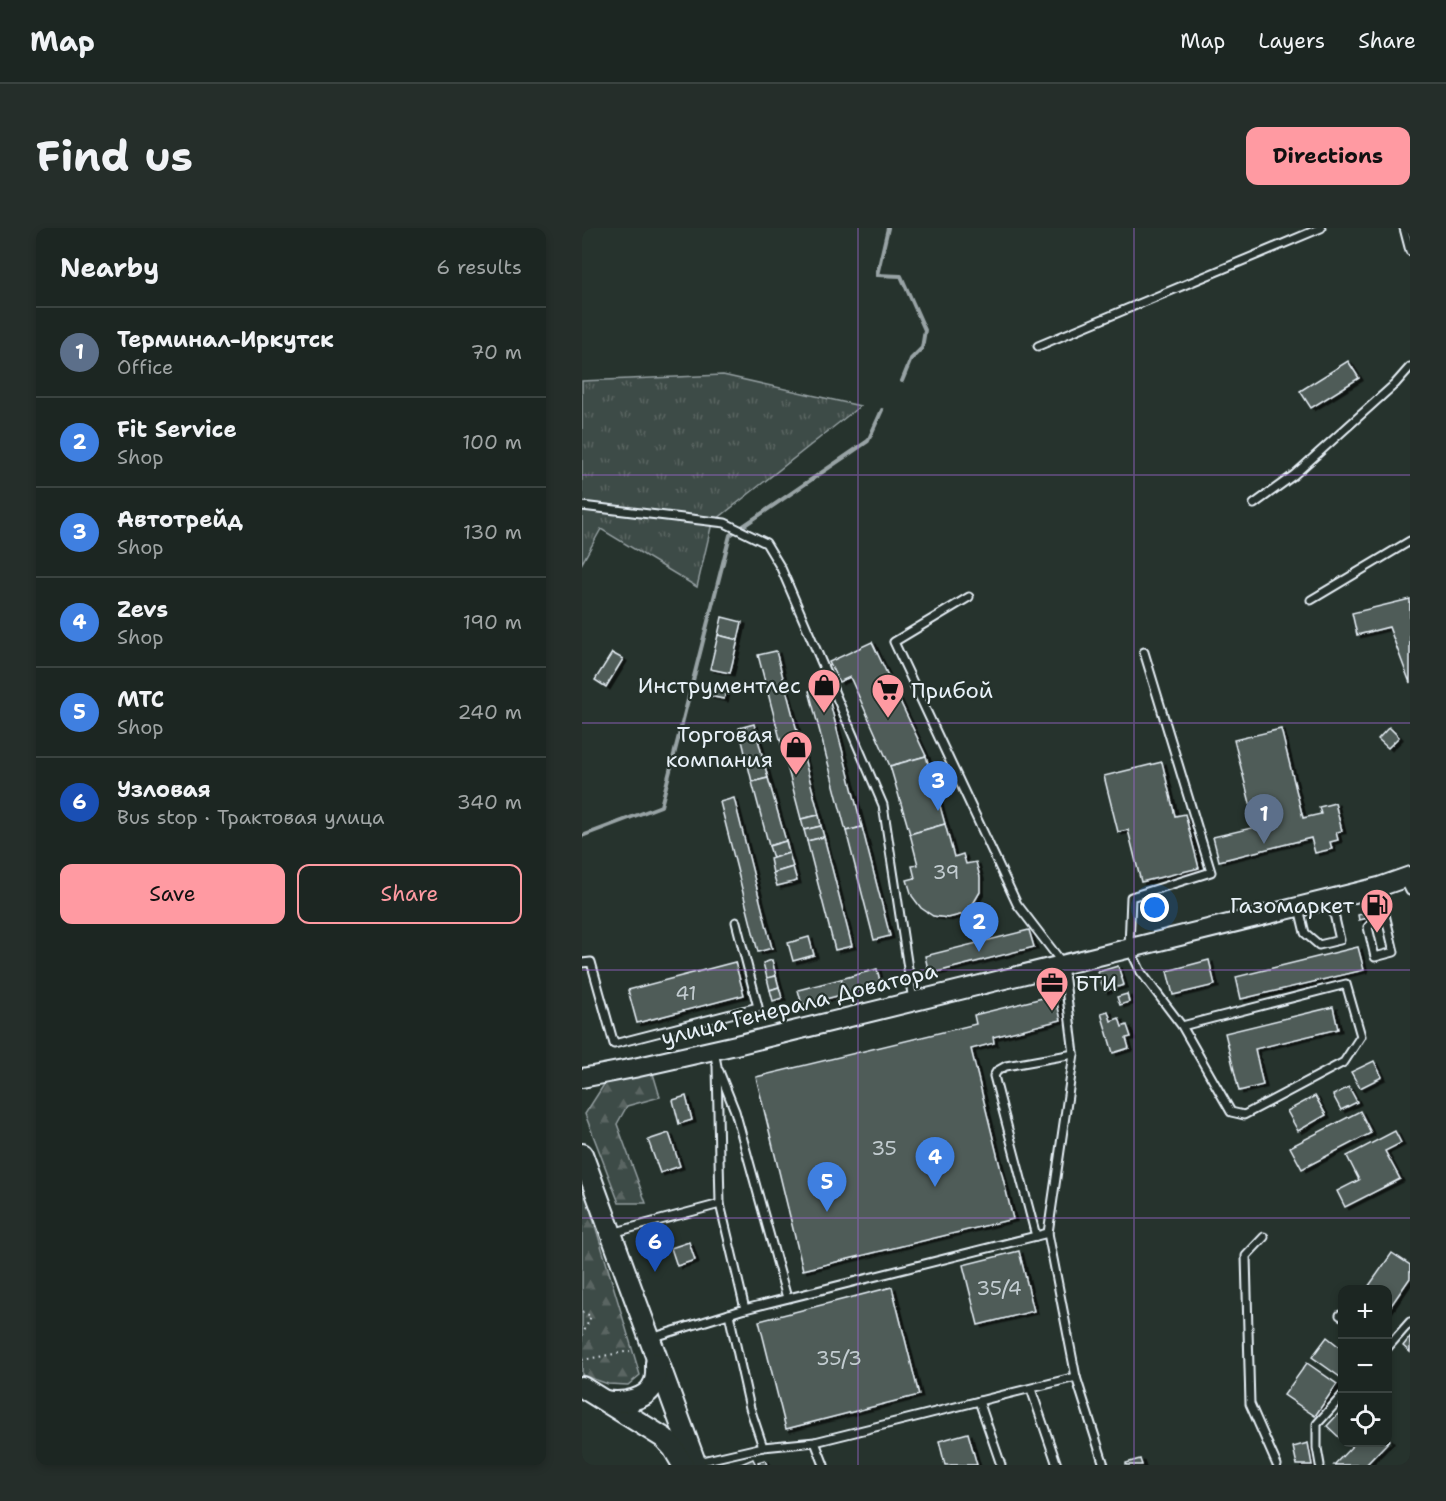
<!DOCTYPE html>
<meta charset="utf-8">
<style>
:root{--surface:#1c2622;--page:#252e2a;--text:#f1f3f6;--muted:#a0a5a5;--line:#3a4340;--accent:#ff9aa2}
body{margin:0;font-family:"Shantell Sans",sans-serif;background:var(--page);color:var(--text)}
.controls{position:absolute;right:18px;bottom:18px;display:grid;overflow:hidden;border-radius:12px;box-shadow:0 3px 9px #0003}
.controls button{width:54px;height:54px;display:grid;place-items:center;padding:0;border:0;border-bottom:2px solid var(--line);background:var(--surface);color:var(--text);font:30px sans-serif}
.you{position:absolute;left:573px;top:680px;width:21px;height:21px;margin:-15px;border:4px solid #fff;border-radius:50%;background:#1a73e8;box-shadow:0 0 0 9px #1a73e833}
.badge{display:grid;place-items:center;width:39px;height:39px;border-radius:50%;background:var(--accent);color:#fff;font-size:20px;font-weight:700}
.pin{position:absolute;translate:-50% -50px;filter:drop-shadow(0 2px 3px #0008)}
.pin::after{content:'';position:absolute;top:32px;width:21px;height:18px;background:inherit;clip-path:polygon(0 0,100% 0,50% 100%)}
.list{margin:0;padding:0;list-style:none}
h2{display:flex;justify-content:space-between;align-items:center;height:78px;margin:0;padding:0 24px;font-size:26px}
h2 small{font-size:20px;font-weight:400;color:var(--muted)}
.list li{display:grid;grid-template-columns:39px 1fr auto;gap:18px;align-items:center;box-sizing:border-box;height:90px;padding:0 24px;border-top:2px solid var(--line)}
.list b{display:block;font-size:22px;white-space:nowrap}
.list p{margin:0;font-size:20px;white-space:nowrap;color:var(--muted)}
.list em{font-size:20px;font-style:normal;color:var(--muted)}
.actions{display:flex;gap:12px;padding:18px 24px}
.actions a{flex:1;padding:14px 0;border:2px solid var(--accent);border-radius:12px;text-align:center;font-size:21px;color:var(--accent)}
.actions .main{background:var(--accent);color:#111}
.icon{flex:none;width:33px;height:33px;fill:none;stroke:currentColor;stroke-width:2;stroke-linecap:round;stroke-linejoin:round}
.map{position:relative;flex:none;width:828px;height:1237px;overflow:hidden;border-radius:12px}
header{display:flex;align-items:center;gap:36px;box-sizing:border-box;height:84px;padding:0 30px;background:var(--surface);border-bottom:2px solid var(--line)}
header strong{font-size:28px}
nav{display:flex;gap:33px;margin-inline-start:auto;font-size:21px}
.intro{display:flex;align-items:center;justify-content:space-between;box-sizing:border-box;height:144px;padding:0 36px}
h1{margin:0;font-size:42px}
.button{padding:15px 27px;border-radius:12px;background:var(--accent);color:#111;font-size:21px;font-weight:700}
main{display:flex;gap:36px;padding:0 36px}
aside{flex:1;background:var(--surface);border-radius:12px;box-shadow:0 3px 9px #0003}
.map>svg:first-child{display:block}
.grass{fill:url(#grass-tufts);stroke:#939ea0;stroke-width:1.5}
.forest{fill:url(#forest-firs);stroke:#939ea0;stroke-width:1.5}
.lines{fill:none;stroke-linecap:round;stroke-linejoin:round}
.stream{stroke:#98a3a5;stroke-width:4}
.building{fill:#505c59;stroke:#e8f1f8;stroke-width:1.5;filter:url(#shadow)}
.service-casing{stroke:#e8f1f8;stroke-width:11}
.tertiary-casing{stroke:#e8f1f8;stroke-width:22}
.secondary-casing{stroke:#e8f1f8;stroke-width:24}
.path{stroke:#e8f1f8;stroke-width:2;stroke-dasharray:1.5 4.5;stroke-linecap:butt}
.service{stroke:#26332d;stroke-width:7}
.tertiary{stroke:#26332d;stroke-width:18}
.secondary{stroke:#26332d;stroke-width:20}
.grid{fill:none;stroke:#9c67d0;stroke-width:1.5;stroke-opacity:0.55}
.labels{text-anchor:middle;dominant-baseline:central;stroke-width:4.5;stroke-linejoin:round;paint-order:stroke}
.number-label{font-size:20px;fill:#c2ccd0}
.poi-label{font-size:22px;fill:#e8f1f8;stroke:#26332d;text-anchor:end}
.street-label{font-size:22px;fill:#e8f1f8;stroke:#26332d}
</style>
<header>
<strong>Map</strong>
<nav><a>Map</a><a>Layers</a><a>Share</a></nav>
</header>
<div class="intro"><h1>Find us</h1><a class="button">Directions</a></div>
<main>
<aside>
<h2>Nearby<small>6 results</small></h2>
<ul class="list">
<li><span class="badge" style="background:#5c6f8a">1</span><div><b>Терминал-Иркутск</b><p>Office</p></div><em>70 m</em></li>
<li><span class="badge" style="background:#3f7fe0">2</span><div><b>Fit Service</b><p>Shop</p></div><em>100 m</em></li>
<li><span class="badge" style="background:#3f7fe0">3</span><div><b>Автотрейд</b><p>Shop</p></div><em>130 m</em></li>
<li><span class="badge" style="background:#3f7fe0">4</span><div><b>Zevs</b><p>Shop</p></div><em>190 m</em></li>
<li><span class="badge" style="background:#3f7fe0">5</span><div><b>МТС</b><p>Shop</p></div><em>240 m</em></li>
<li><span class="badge" style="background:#1a4fb4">6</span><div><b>Узловая</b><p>Bus stop · Трактовая улица</p></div><em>340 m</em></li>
</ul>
<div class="actions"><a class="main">Save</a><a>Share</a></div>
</aside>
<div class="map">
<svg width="828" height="1237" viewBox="0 0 828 1237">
<defs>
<pattern id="grass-tufts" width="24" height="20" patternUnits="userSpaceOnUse" patternTransform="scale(1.5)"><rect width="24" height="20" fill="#3e4b47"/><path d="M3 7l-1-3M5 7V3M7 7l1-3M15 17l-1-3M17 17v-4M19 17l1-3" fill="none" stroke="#5a6562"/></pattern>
<pattern id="forest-firs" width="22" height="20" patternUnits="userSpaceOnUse" patternTransform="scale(1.5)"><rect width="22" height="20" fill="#3e4b47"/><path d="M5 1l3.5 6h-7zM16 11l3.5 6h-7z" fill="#5a6562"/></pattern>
<filter id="shadow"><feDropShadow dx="4" dy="2.5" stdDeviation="0" flood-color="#0009"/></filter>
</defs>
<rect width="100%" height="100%" fill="#26332d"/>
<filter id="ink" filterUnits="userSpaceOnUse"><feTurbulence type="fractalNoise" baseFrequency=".0167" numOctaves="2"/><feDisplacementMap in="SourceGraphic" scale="12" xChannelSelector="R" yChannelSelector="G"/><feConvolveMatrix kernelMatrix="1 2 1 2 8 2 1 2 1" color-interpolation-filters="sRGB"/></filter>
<g filter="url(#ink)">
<!-- grass -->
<polygon class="grass" points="141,147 278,178 130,295 115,359 19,301 0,335 0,153"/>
<!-- forest -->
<g class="forest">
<polygon points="70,842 78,869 45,878 35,896 64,975 37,975 3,886 23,855"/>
<polygon points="0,954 58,1147 46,1157 26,1156 0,1147"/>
</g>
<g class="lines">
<!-- stream -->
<g class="stream">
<polyline points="306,0 295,47 319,48 343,102 340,120 329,131 320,153"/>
<polyline points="0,608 79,578 148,307 286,213 300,182"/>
</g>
</g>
<!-- building -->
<g class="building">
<polygon points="766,133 777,150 729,180 718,163"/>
<polygon points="828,371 828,455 807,399 775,407 770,385"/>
<polygon points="140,389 160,394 156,412 136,407"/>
<polygon points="136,407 156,412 148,445 128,441"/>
<polygon points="290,414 344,528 308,538 268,449 257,454 247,434"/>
<polygon points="194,423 237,587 219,591 176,427"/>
<polygon points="30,425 41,431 24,459 13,452"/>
<polygon points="125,455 145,459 142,471 122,467"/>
<polygon points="244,459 280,599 264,603 227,463"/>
<polygon points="172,496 186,550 170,554 157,500"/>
<polygon points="807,499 817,509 806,520 796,511"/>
<polygon points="699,501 721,590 739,586 737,579 753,575 760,603 754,604 756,612 748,614 750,621 733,625 729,610 637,633 631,609 674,599 652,512"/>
<polygon points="344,528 363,596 328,606 308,538"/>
<polygon points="580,534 593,588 603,586 617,640 559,654 546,602 536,604 522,548"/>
<polygon points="186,550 204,613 187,618 170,554"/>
<polygon points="152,570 190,720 176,724 138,574"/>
<polygon points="237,587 239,598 222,602 219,591"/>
<polygon points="363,596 372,629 381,626 384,636 394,634 398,649 398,664 391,676 382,686 366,690 351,688 339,680 330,668 325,652 333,650 330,638 336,637 328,606"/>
<polygon points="239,598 242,609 225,613 222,602"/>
<polygon points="280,599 308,708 292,712 264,603"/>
<polygon points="242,609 270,718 253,722 225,613"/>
<polygon points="204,613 207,625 191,630 187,618"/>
<polygon points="207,625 211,639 191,645 188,631"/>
<polygon points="211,639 215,653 195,658 191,645"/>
<polygon points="784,685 786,690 777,692 776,687"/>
<polygon points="447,702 452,719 347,746 343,728"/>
<polygon points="227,709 232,727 211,733 206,715"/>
<polygon points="776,719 782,742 659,771 654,749"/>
<polygon points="190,732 194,748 185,750 181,735"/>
<polygon points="627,732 633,757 591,767 585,743"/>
<polygon points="153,734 162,767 55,795 46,762"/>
<polygon points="536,738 542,757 522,763 516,744"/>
<polygon points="295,741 299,757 263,766 259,751"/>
<polygon points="194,748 197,759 188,762 185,750"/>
<polygon points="259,751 263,766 220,777 216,762"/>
<polygon points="197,759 200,770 191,773 188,762"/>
<polygon points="545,766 547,774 538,777 535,769"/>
<polygon points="473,767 479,792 411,809 412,815 389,821 431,991 221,1042 174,849 394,796 392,787"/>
<polygon points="751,779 756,801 673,821 681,857 657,863 643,805"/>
<polygon points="526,783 529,793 537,790 540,799 545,797 549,809 544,810 547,820 531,825 519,785"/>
<polygon points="792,833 800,849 778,860 769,844"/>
<polygon points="767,859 775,874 759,882 751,867"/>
<polygon points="104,868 110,892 97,896 91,872"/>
<polygon points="733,868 744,887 716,903 705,883"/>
<polygon points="778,883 789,905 720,941 708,919"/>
<polygon points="813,903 819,915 803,923 818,951 763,979 755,963 777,952 765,928"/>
<polygon points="87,905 98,938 78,945 66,912"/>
<polygon points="107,1014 113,1032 95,1038 89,1020"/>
<polygon points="437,1023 452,1083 396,1097 381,1037"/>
<polygon points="810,1025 828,1037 828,1050 806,1082 806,1062 784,1062"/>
<polygon points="310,1059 337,1167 204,1201 177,1093"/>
<polygon points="745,1109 760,1121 760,1146 758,1149 730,1129"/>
<polygon points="828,1109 828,1124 821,1118"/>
<polygon points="725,1135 755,1156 733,1188 702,1167"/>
<polygon points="760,1182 760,1212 745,1198"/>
<polygon points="386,1205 395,1237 363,1237 357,1213"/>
<polygon points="806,1210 808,1212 784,1237 752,1237 774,1214 806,1214"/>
<polygon points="726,1215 730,1237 715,1237 711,1219"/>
<polygon points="171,1231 174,1237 157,1237"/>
<polygon points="558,1231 560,1237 544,1237 544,1235"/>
<polygon points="183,1232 185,1237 177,1237 176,1234"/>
</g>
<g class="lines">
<!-- service casing -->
<g class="service-casing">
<g id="service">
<polyline points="822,0 828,23"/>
<polyline points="456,118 739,0"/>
<polyline points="672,276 712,247 813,156 828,139"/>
<polyline points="0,278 143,295 184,315 199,340 301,577 331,773"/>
<polyline points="387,369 312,414 435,676 481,736 492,826 466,1005 494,1149 522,1237"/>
<polyline points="729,372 828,313"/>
<polyline points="562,424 629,644 549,669 547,719 559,744 600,798 649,884 662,887 762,834 779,808 764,756 600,798"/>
<polyline points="822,651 828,663"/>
<polyline points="797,660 802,682 786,699 793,729 812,724 802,682"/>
<polyline points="717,680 723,705 737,717 758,712 749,673"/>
<polyline points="0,735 9,734 32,816 176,779 154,694"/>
<polyline points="132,823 135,838 138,976 163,1081"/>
<polyline points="137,843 153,883 205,1070"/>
<polyline points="30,1005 138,976"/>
<polyline points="454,1008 412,848 415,843 424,838 492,826"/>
<polyline points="682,1009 664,1028 668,1176 695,1237"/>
<polyline points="147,1086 168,1180 181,1219"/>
<polyline points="758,1087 760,1088"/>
<polyline points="69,1110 163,1081 466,1005"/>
<polyline points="806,1119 828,1094"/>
<polyline points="449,1161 475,1237"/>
<polyline points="397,1173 419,1237"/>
<polyline points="233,1214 242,1237"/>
<polyline points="116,1234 181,1219 233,1214 494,1149"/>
<polyline points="738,1237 735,1220 735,1196 760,1168"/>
</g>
</g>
<!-- tertiary casing -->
<g class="tertiary-casing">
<polyline id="tertiary" points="0,850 52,840 154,817 797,659 828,648"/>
</g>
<!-- secondary casing -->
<g class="secondary-casing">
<g id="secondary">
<polyline points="0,926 114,1237"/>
<polyline points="0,1159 82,1210 91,1220 101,1237"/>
<path d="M24,1173C40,1176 66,1172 72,1155C75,1149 74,1142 74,1135"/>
</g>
</g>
<!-- path -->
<g class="path">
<polyline points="0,1084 9,1088 0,1108"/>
<polyline points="0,1132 48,1123"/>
</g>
<!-- service -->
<use href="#service" class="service"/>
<!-- tertiary -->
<use href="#tertiary" class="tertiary"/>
<!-- secondary -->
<use href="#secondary" class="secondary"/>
</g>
</g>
<!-- grid -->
<path class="grid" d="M276,0V1237M552,0V1237M0,247H828M0,495H828M0,742H828M0,990H828"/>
<!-- icons -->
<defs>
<g id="shop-pin" transform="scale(1.725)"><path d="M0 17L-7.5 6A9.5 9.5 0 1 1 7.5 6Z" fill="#ff9aa2" stroke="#26332d"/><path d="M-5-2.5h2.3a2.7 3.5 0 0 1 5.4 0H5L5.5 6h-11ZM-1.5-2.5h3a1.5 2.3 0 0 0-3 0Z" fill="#111"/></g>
<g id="supermarket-pin" transform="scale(1.725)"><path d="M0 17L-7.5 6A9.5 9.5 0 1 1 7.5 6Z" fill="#ff9aa2" stroke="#26332d"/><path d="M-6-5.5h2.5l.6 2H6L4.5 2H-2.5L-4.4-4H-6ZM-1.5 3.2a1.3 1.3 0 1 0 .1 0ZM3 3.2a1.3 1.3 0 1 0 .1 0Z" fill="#111"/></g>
<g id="fuel-pin" transform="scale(1.725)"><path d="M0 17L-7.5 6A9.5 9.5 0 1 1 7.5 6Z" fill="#ff9aa2" stroke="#26332d"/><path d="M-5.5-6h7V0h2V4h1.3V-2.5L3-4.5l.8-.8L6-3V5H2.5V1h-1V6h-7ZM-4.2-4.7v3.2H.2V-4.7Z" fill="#111"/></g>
<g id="office-pin" transform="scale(1.725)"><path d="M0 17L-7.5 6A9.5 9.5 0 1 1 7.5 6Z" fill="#ff9aa2" stroke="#26332d"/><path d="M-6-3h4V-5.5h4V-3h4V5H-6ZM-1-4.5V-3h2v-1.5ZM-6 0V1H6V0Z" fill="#111"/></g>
</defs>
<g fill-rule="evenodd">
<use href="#shop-pin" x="242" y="457"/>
<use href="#supermarket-pin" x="306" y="462"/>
<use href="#shop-pin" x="214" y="519"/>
<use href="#fuel-pin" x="795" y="677"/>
<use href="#office-pin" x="470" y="755"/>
</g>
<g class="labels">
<!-- number labels -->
<g class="number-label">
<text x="364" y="644">39</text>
<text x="104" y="765">41</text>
<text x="302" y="920">35</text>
<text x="417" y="1060">35/4</text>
<text x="257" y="1130">35/3</text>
</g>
<!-- poi labels -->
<g class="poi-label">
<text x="219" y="457">Инструментлес</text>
<text x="329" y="462" text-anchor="start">Прибой</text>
<text x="191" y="506">Торговая<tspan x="191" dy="25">компания</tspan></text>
<text x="772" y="677">Газомаркет</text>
<text x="493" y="755" text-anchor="start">БТИ</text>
</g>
<!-- street labels -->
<g class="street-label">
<text transform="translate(217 776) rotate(-14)">улица Генерала Доватора</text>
</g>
</g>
</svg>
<div class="controls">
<button>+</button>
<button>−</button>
<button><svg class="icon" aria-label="locate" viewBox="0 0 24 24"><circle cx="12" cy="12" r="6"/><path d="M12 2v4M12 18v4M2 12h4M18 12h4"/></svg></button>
</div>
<div class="you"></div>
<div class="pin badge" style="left:682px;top:616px;background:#5c6f8a">1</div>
<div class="pin badge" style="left:397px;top:724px;background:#3f7fe0">2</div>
<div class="pin badge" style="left:356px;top:583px;background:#3f7fe0">3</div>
<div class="pin badge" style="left:353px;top:959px;background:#3f7fe0">4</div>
<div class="pin badge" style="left:245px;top:984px;background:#3f7fe0">5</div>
<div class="pin badge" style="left:73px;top:1044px;background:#1a4fb4">6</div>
</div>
</main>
